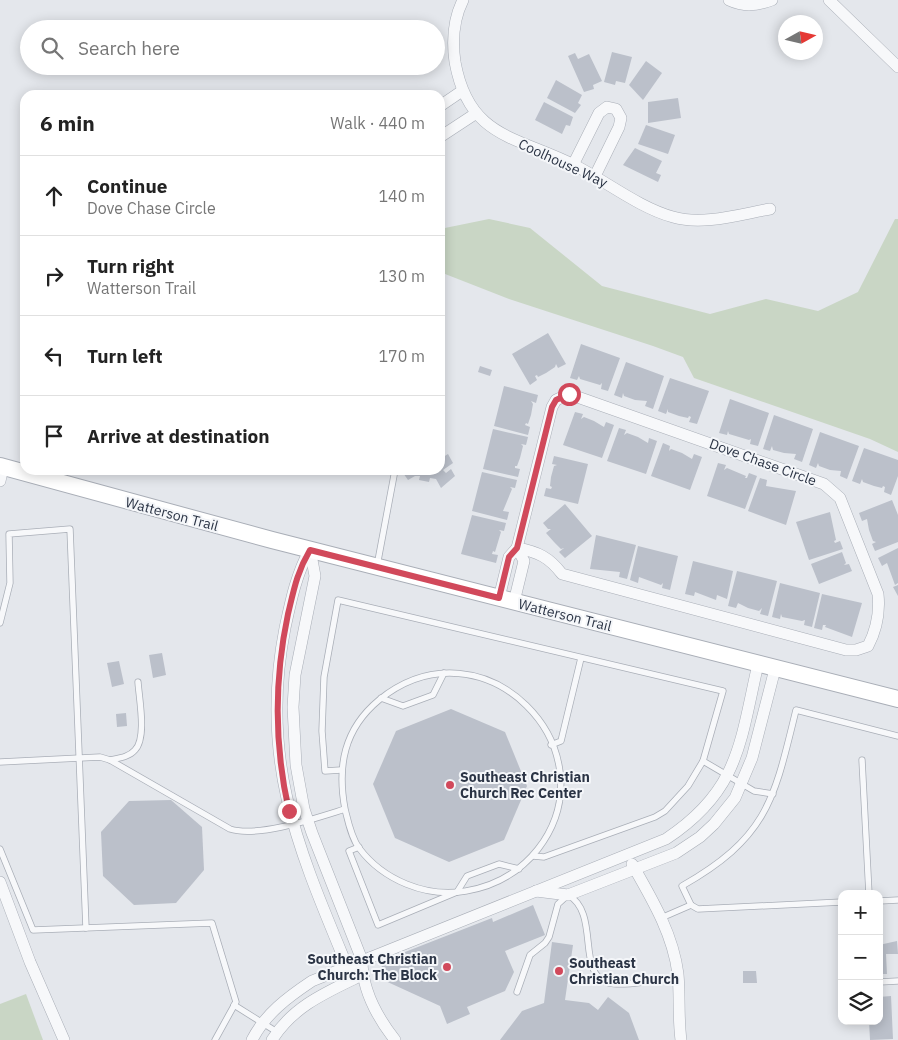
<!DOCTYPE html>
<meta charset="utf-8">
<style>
:root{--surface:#fff;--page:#f2f2f2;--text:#222;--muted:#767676;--line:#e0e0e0}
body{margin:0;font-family:"IBM Plex Sans",sans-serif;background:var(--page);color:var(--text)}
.controls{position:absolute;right:15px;bottom:15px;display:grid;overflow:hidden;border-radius:10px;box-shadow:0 2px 12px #0003}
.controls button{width:45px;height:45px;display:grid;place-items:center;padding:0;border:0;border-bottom:1px solid var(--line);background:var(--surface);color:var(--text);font:25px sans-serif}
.compass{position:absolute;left:778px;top:15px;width:45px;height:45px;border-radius:50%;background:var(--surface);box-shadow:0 2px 12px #0003;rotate:82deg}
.stop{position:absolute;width:15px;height:15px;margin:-11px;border:4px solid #d1495b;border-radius:50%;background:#fff}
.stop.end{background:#d1495b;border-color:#fff;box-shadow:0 1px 5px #0008}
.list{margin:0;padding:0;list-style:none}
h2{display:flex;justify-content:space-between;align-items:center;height:65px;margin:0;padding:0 20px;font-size:21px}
h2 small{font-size:16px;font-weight:400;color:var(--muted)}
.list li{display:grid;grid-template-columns:32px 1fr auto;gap:15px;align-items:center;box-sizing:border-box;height:80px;padding:0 20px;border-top:1px solid var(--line)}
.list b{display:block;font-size:19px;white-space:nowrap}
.list p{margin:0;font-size:16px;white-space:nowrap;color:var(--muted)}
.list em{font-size:16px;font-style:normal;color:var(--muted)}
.icon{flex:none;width:28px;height:28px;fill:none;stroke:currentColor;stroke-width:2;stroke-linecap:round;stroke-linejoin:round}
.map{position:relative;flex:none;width:898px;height:1040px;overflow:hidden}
.search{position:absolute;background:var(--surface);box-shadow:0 2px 12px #0003;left:20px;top:20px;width:425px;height:55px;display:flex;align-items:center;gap:12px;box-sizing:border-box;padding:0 18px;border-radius:28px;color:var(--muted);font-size:19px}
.panel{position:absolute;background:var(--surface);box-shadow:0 2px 12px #0003;left:20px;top:90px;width:425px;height:385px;border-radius:15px}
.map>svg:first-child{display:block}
.green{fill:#c9d6c5}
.building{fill:#bbc0ca}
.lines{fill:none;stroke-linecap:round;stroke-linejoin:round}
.service-casing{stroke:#a9aeb7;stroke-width:7}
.minor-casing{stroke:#a9aeb7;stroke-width:12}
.secondary-casing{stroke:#a9aeb7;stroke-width:18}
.service{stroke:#f7f8fa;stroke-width:5.5}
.minor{stroke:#f7f8fa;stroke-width:11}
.secondary{stroke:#fff;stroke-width:16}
.route{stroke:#d1495b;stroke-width:6}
.poi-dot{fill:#d1495b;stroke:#f4f6f9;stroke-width:2}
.labels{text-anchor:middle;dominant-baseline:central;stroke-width:4;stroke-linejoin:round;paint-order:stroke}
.street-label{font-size:14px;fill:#2b3445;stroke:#f4f6f9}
.poi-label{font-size:14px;font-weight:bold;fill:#2b3445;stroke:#f4f6f9;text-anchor:start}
</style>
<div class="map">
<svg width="898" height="1040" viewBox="0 0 898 1040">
<rect width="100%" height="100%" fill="#e4e7ec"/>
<!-- green -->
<g class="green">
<polygon points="489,219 530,228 602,286 710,314 766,299 818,311 858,292 895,219 898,219 898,452 870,439 694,378 683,357 653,346 509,299 440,272 440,229"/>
<polygon points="26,994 43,1040 0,1040 0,1004"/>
</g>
<!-- building -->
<g class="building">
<polygon points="612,52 632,57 625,83 616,81 615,85 604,82"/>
<polygon points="575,53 578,59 589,54 602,81 593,85 594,89 584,92 568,56"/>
<polygon points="646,61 662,73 643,100 629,85"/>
<polygon points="556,80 582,95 578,103 581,105 575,113 547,98"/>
<polygon points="678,98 681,118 648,123 648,102"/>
<polygon points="544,102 573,117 570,126 566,125 562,134 535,120"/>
<polygon points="646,125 675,135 668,154 638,144"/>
<polygon points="635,148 662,161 656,173 661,175 658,182 623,165"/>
<polygon points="548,333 566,364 558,368 556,364 555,367 546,373 538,377 537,375 535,376 537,380 530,385 512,354"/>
<polygon points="581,344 620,358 608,391 601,389 602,383 600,385 580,379 579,376 577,380 570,378"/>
<polygon points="626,362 664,376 653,409 645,406 647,401 635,400 624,396 623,393 622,398 614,395"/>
<polygon points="480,366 492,370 490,376 478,372"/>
<polygon points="670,378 709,391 697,424 689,422 691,417 689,416 688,418 679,416 668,412 668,409 666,414 658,411"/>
<polygon points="504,386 538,395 536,403 531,401 533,404 531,415 528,424 526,423 525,425 530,427 528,435 494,426"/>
<polygon points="730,399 769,413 758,446 750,444 751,439 749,440 729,434 728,431 727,435 719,433"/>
<polygon points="575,412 583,414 581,419 584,417 594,421 604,427 606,422 614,425 602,458 563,445"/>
<polygon points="774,415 813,429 802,462 794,459 796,454 784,453 773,450 772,446 770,451 763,449"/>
<polygon points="619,428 626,430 624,435 627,433 638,437 648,443 649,438 657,441 646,474 607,461"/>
<polygon points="493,429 528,437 526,445 521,444 523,446 520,458 517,466 515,466 515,468 520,469 518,477 483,469"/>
<polygon points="820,432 859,446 847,479 840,476 841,471 830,470 819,466 818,463 816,468 809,465"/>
<polygon points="663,443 670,446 669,451 671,449 682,453 692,459 694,454 702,457 690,490 651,476"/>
<polygon points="864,448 898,460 898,476 891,495 884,492 885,487 883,486 882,488 874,486 863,482 862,479 860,484 852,481"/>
<polygon points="448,454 453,463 443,470 446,473 451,469 455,476 441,488 436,479 430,478 429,482 419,480 420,476 415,476 408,480 401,470 440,470 440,459"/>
<polygon points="554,456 588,464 578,504 544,496 546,488 551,489 552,487 550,486 551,477 554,466 557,465 552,464"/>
<polygon points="718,463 726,465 724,470 727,468 746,476 745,478 747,478 749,473 757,476 745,509 707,496"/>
<polygon points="482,472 517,480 515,488 510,487 512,489 503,511 509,512 507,520 472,511"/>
<polygon points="760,478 767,480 766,486 796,491 786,525 748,511"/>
<polygon points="892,500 898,515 898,542 875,551 872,544 876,542 873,541 869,530 867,519 862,521 859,513"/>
<polygon points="565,504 592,536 565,558 559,552 564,548 561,549 554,542 546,533 551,529 548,529 543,523"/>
<polygon points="830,512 836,540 834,541 835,543 840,541 843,549 809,560 796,522"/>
<polygon points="472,515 506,523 504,531 499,530 501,532 495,552 493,551 492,554 498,555 496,563 461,554"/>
<polygon points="596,535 636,545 627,579 619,577 620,572 590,569"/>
<polygon points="638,546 678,556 670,590 662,588 663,583 661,585 639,577 638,583 630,580"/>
<polygon points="898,548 898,583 895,585 887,563 882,566 878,558"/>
<polygon points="842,552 846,563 844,565 849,564 852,571 819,584 811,564"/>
<polygon points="693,561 733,571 727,599 717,595 716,600 695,592 694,596 685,594"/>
<polygon points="737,571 777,581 768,616 760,614 762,608 759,611 748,608 738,603 736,608 728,606"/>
<polygon points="780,583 820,593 812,627 804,625 805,620 802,621 782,617 781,614 780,619 772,617"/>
<polygon points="898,585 898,596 893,587"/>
<polygon points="822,594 862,603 852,637 825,627 826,625 823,625 822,630 814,628"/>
<polygon points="162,653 166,675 153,678 149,655"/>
<polygon points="119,661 124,684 112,687 107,663"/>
<polygon points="451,709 505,732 527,786 504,840 449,862 395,838 373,784 396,731"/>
<polygon points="126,713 127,726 117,727 116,714"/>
<polygon points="171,800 202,827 204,870 176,903 134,905 103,876 101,832 129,801"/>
<polygon points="533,905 545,935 505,951 514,972 505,991 467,1007 470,1014 447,1024 440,1006 381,979 382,961 492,918 493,922"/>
<polygon points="897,941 898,954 886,954 887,974 879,974 879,945"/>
<polygon points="552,942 573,945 565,1000 589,1003 598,1010 608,997 629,1013 639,1040 500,1040 522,1011 544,1003"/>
<polygon points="743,971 756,971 757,983 743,983"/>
<polygon points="891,996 893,1039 870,1040 869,1021 879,1021 879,997"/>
</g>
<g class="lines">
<!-- service casing -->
<g class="service-casing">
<g id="service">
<polyline points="377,566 395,470"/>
<polyline points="0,623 10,583 9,534 70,529 86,928"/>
<polyline points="381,698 403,706 433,695 444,673"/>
<polyline points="551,745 561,741 581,658"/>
<path d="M110,760C119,758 129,757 135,750C147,738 139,698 138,682"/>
<polyline points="862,760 869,894"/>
<path d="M0,762L100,757L110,760L230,829C258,838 316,818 345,809C337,766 344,729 379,700C484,615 614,750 538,849C519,873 496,886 466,891C426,898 383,880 359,848C351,837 348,821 345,809"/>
<polyline points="341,770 325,771 322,731 324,677 338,600 723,691 703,761"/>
<polyline points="359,847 349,851 378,925 457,892 467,876 499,864 519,869"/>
<polyline points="0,849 33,930 212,923 236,1002 215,1040"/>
<polyline points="533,856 544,857 655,817 665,811 688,786 703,761 754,791 773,794"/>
<polyline points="879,901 898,900"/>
<polyline points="691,905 698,909 842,902"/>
<path d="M661,918L691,905L682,886C768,837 774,800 796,710L898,736"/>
<polyline points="879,982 898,981"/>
<path d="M517,992L530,955L545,943L549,937L558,904L568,895C601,913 575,975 609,983C623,987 661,979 678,978"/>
<polyline points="234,1005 277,1032"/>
</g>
</g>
<!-- minor casing -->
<g class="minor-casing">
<g id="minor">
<path d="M463,0C453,20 452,41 455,62C469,139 517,136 576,166C607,182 640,208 673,217C703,226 741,214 770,209"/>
<path d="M729,0C744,7 756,6 772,0"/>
<polyline points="829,0 898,67"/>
<polyline points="440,106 462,91"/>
<polyline points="440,137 475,114"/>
<polyline points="573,165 599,113 607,107 616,109 621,118 619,127 595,176"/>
<path d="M569,394L824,484L840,498L878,594C880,613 877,629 868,646L856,650H846L562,574C549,557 538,552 517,548L552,407L556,400Z"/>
<polyline points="0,481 3,467"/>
<path d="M310,549L315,576L295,675L293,707L296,765L304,809L312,833L362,960C362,989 377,1017 395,1040"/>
<path d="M310,549C296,575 291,600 285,628C259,760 298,848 347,966L352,969"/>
<polyline points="499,598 509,557 517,548 524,561 514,602"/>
<path d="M632,864C652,899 673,934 678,974C680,996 678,1018 681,1040"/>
<polyline points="0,882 30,962 64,1040"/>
<polyline points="536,891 568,895 676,853 700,837 714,824 735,798 752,758 775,669"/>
<path d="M252,1040C265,1014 288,997 312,981L666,839C739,791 740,743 758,664"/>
<path d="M272,1040C293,1006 327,992 362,975"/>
</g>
</g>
<!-- secondary casing -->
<g class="secondary-casing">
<polyline id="secondary" points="0,466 272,540 898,699"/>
</g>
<!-- service -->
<use href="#service" class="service"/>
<!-- minor -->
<use href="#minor" class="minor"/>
<!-- secondary -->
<use href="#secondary" class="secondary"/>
</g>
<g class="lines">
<!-- route -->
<path class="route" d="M289,811C274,745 274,680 288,614C294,589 297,572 310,550L499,598L509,557L517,548L552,407L556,400L569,394"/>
</g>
<!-- markers -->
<g class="poi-dot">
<circle cx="450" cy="785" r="5"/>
<circle cx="447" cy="967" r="5"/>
<circle cx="559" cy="971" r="5"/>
</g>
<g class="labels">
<!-- street labels -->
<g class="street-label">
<text transform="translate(563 163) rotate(25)">Coolhouse Way</text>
<text transform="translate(763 462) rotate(20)">Dove Chase Circle</text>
<text transform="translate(172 514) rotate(15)">Watterson Trail</text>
<text transform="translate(565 615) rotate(14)">Watterson Trail</text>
</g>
<!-- poi labels -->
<g class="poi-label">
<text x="460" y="777">Southeast Christian<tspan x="460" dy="16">Church Rec Center</tspan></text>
<text x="437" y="959" text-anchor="end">Southeast Christian<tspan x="437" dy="16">Church: The Block</tspan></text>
<text x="569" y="963">Southeast<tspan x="569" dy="16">Christian Church</tspan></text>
</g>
</g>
</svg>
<div class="controls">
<button>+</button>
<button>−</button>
<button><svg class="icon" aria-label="layers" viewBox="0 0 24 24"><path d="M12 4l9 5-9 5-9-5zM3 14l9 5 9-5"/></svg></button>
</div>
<svg class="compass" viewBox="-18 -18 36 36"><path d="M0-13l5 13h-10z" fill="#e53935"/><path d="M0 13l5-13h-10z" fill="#767676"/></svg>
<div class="stop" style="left:569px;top:394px"></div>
<div class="stop end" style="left:289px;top:811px"></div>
<div class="search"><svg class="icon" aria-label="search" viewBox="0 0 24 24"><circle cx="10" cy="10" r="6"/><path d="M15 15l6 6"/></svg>Search here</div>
<section class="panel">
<h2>6 min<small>Walk · 440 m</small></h2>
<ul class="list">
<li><svg class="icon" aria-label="ahead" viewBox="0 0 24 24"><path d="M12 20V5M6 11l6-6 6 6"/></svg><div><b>Continue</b><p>Dove Chase Circle</p></div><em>140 m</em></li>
<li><svg class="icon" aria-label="right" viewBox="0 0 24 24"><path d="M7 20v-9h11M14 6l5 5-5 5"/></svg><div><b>Turn right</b><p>Watterson Trail</p></div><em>130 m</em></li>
<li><svg class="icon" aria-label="left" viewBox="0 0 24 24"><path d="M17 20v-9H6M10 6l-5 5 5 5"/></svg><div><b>Turn left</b></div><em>170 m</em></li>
<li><svg class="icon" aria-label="arrive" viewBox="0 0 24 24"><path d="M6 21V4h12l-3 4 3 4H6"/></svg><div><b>Arrive at destination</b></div></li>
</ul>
</section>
</div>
